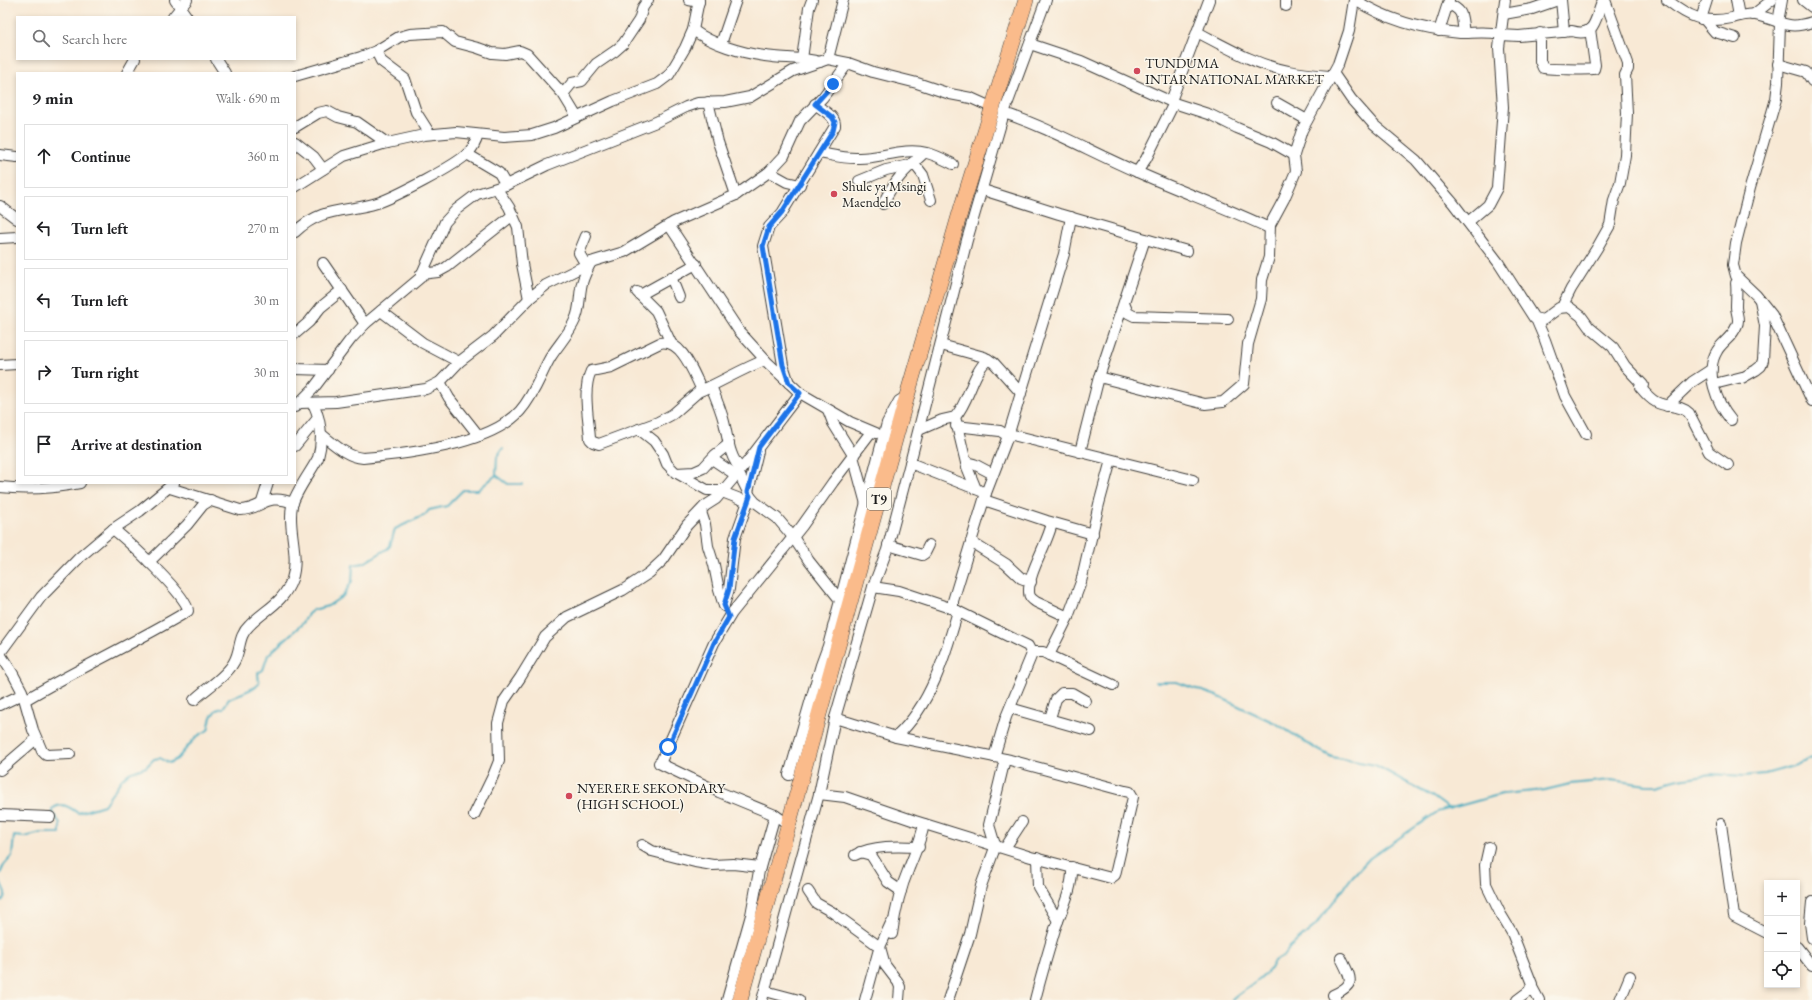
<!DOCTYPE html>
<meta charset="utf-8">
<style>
:root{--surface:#fff;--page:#f6f6f6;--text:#202124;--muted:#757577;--line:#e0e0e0}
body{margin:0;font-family:"EB Garamond",serif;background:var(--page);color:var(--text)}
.controls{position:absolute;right:12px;bottom:12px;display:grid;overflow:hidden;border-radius:0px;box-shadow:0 2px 6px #0003}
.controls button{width:36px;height:36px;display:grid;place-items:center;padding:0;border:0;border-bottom:1px solid var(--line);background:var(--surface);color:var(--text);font:20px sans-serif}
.stop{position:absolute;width:12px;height:12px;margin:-9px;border:3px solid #1a73e8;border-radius:50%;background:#fff}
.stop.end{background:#1a73e8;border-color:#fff;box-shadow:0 1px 4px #0008}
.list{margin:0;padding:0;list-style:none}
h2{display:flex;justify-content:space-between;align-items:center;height:52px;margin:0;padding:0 16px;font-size:17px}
h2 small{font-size:13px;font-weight:400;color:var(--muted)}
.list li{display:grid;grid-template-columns:26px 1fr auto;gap:12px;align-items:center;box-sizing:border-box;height:64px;margin:0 8px 8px;padding:0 8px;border:1px solid var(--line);border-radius:0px}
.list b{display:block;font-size:15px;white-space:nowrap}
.list em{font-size:13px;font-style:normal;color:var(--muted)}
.icon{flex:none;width:22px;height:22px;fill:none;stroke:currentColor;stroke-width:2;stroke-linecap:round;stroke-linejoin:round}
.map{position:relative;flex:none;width:1812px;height:1000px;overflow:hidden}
.search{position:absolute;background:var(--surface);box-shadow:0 2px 6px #0003;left:16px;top:16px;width:280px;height:44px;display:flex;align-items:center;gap:10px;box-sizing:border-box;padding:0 14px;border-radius:0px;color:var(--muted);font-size:15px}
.panel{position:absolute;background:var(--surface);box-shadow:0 2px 6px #0003;left:16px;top:72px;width:280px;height:412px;border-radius:0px}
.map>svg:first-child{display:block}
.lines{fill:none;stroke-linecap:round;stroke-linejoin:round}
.stream{stroke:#40aabf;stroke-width:2}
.minor-casing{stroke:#3d3b38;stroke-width:12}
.highway-casing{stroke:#3d3b38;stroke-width:16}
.minor{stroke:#fff;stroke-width:10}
.highway{stroke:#fabb8b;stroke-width:15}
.route{stroke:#1a73e8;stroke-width:5}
.poi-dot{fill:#d1495b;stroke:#fbf7ec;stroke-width:1.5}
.labels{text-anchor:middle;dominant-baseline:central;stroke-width:3;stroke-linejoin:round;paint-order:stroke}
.shield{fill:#fbf7ec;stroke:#5f5e5a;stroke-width:1}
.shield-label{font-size:13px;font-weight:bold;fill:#1c1c1c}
.poi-label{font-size:14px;fill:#1c1c1c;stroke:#fbf7ec;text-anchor:start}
</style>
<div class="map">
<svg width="1812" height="1000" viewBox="0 0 1812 1000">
<rect width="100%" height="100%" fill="#fbf7ec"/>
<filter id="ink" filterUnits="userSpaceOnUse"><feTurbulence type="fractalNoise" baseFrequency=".025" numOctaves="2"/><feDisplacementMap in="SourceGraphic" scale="8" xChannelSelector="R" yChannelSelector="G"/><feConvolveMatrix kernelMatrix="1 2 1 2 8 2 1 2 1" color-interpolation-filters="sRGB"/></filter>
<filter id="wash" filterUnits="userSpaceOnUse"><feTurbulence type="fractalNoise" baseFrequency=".012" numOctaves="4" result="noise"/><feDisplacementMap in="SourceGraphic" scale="16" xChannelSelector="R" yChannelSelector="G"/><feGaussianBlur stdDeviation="0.9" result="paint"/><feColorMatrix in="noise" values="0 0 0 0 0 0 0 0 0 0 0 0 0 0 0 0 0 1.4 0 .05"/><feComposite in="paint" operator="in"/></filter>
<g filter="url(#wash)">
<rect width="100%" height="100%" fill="#f8e9d5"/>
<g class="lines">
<!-- stream -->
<g class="stream">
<polyline points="503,448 497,457 496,475 508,484 522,484"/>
<polyline points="1156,682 1176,682 1217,696 1277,724 1313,747 1332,757 1375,765 1433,797 1448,808"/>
<path d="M0,874L4,865L12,856L14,836L25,837L41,833H60V823L52,812V809C62,801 69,807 78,813L104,805L122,779L129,773L146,767L154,759L160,758L169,763L177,759L196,737L208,730L211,717L216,710L223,708L229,699L256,687L259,683L258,673L263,670L268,655L303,623L308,614L313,610L328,606L343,596L352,581L353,565L364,563L387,549L390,546L395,529L425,515L429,510L447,506L463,490H478L496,475"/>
<path d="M0,880C3,892 10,892 0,903"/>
<path d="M1232,1000C1244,989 1268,978 1274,961L1284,956L1290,947L1315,926L1352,877L1370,858L1437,812L1502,794L1545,790L1570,784L1611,780L1647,785H1657L1679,779L1711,774L1744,776L1765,774L1797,765L1812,758"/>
</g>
</g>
</g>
<g filter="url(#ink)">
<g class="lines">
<!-- minor casing -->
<g class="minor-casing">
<g id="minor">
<polyline points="175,0 187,17"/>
<polyline points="689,0 699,2"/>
<polyline points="1286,0 1286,6"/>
<path d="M1355,0C1387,20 1423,30 1460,33C1474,33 1487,31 1500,34"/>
<polyline points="1561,0 1564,32"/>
<path d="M1667,0C1689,17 1704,24 1732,18C1740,16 1748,13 1756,15C1781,20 1785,31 1812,22"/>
<polyline points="1736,0 1739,16"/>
<polyline points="1803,0 1812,7"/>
<path d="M1448,4C1465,11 1461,17 1464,33"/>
<polyline points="1504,14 1532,9 1558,0"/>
<polyline points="1753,15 1772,0"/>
<polyline points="173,17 187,0"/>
<polyline points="1701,19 1707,0"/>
<polyline points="1704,19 1715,32 1735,38"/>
<polyline points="1778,22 1782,0"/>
<polyline points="1780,23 1778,83 1776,99 1750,188 1736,243 1733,265 1736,276 1756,295 1772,315 1812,401"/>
<path d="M693,30C712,44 741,53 765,56C783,59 802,57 820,62"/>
<polyline points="1439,31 1449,0"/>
<path d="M1197,32C1226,47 1256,65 1288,71C1302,74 1317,75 1331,76"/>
<path d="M1540,33V61L1543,68C1545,69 1590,70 1594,69L1595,65L1590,29"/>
<path d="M1500,35L1519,36L1572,31C1596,38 1595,18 1603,0"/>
<polyline points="721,44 736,0"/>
<polyline points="1030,44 1081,61 1174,103 1211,115 1237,128 1271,142 1294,155"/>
<polyline points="376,51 381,61 405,79 416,112 430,134"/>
<polyline points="216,59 225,73"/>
<polyline points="802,59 809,8 812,0"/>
<polyline points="828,59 843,0"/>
<polyline points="1778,64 1806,72 1812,81"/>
<polyline points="127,73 135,59"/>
<polyline points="1333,73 1351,99 1374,125 1416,160 1453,203 1498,262 1534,318 1543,320 1559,308 1569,307 1581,316 1589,327 1613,347 1625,366 1643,385"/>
<polyline points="295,76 361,57 376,51 399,37 410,34 443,32 455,42 478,48 492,53 505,54 520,51 527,54 563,94 577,117"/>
<polyline points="563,94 572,83 582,81 596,64 615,51 623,44 639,20 643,7 648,0"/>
<polyline points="1171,101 1209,0"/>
<polyline points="708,102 718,142 736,195"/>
<polyline points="1277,103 1307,120"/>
<path d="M1004,113C1050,128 1091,152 1135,171C1179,191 1225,207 1269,228"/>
<polyline points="295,127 318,113 327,111 338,117 357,122 387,143"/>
<polyline points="295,142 314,157 323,169"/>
<path d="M819,153C832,155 845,159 859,158C882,158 904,147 927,153C936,155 945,160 953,164"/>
<polyline points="467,154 499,173 506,185"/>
<polyline points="0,155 17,157"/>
<polyline points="913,162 923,175 931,200"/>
<polyline points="769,172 787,182 800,185"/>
<polyline points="1137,172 1146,159 1174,103"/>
<polyline points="859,181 886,170 910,165"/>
<polyline points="295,187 344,156 383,144 424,135 456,132 504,137 532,135 554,128 613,101 657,84 669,75 685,48 693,30 699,0"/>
<polyline points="497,189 509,207 518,227 522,264 529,299"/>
<polyline points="983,190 1059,214 1187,251"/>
<path d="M883,204C894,180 905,170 924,153"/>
<polyline points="0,206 17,219"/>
<polyline points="1468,222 1488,205 1497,188 1503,107 1499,48 1505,0"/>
<polyline points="669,225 739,331 768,363 800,393 850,422 876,433"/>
<path d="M295,232C323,206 344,213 377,203C393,198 457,165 468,153C473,148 476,142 478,135"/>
<polyline points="586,236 579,253 586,265"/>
<polyline points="0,238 17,237"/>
<polyline points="323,263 365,324"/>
<polyline points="421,274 438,272 447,267 513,215"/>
<polyline points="671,277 679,297"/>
<polyline points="637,292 656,311 671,343"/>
<polyline points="640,295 696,264"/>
<polyline points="1124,303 1128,313 1134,316 1228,319"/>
<polyline points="1562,307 1571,289 1597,248 1610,225 1614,200 1620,183 1625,155 1627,113 1625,75 1628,69 1628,63 1605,0"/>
<polyline points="381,311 423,343 459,362"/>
<polyline points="1536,319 1545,340 1565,396 1586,434"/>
<polyline points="295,334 309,322 321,307 342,290"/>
<polyline points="941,345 984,357 994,363 1021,393"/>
<polyline points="0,365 17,364"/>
<polyline points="295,369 328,370"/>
<polyline points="1099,377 1205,404 1223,402 1244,384 1248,344 1261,299 1262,280 1269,257 1270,225 1284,199 1296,171 1294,155 1302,130 1338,64 1349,31 1354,0"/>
<polyline points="1742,378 1756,370 1761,366 1763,360 1765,326 1760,300"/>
<polyline points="440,382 449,398 479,436"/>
<path d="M789,383L783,365L763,246L769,227L782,213L835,126C836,116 822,110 815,104"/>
<polyline points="1714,384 1742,377"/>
<path d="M711,386C716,398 721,410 724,422C728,438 729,457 741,469"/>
<path d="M1640,387C1645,393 1650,399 1656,402C1667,408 1680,404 1689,413L1709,452L1728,465"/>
<path d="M702,390C694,375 682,338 660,343L611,367L591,371C582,390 589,419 590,439L593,442L599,444L658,422L673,414L698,392C721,382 742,369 765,360"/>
<polyline points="300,403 336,402 426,389 440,382 459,362 493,336 531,297 546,285 594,261 624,252 674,222 736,195 769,172 784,156 800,121 823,97 848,63"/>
<polyline points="1667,406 1692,382 1712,369"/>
<polyline points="295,407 313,389 351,339 365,324 420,278 445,222 457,209 477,194 506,185 547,165 656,122 686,107 698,103 725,102 750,97 793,71 828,59 848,63 873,72 917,83 950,94 971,98 991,107"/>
<polyline points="828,410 833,423 853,455"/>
<polyline points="955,417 967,467 976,489"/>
<path d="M1731,420C1717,403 1704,372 1717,351C1722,342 1733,337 1737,325C1740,319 1736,313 1736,307C1736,299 1737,291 1736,283"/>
<polyline points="956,426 1000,431 1008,436"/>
<polyline points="639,429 654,441 663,454 667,464 675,472 707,490 723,490"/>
<path d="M919,430L942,420L955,417C970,400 971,375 988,359"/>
<path d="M321,434C334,444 347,457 363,458C406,454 490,445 520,411C534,395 540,376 550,358C558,345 569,334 575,320C580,310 579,299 581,288C582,279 587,270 591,262"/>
<polyline points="1009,434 1193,480"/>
<polyline points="295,446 318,418"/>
<polyline points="1080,452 1099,377 1145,239"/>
<polyline points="853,456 866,504"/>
<polyline points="712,459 736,475"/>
<polyline points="966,462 974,464 993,474"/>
<polyline points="910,463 986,493"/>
<polyline points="738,472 750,496 755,502 777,518 793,537 809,561 840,600"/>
<polyline points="676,473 694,472 703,468 715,455 729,444"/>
<path d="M0,487C27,490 54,488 80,483"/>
<path d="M170,488L240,510C262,510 265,492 293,503"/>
<polyline points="722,492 748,502"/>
<polyline points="748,492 758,451"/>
<polyline points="984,500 1047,521 1093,534"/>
<polyline points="262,502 268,483"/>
<polyline points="701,512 705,524 708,546 714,565 719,590 724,606"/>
<path d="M1052,523C1048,543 1028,573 1029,592C1029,597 1032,599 1036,602L1068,617"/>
<polyline points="971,542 1006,564 1021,578 1031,582"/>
<polyline points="888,545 922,555 925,553 929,545"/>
<polyline points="149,562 187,525 203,505 211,500"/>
<polyline points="873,587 899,591 953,609 1028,646 1032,654 1006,717 994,757"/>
<polyline points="724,605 729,589 735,538 750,496"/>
<polyline points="953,609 953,601 986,493 1008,436 1021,393 1064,254 1071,217"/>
<polyline points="1032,652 1043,652 1049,655 1113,685"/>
<polyline points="0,653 41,597 80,557 113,529 140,511 174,483"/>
<polyline points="0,654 13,674 22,691 33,730 42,751 46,755 70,754"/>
<polyline points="1049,655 1068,617 1081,582 1099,504 1111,460"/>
<path d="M25,700C79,668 135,643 188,611C189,597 127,540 113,529"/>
<path d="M194,700C206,688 226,677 234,662C241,650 238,636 249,626C265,609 283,604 292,579C300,555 287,527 292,506C295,492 311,472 318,458C323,440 321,420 313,403"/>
<polyline points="0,705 23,694"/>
<polyline points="1010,708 1091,731"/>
<polyline points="1050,718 1056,699 1062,693 1072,693 1086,701"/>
<path d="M896,737C931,705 945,656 958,611"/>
<polyline points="662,759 714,643 732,613 802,526 833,482 871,432"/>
<polyline points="659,763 719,792 775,815 788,824"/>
<polyline points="0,770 36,739"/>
<polyline points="789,775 821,665 828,646 887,423 899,401 907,396"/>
<polyline points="819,794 845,797 915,821 1031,857 1111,878 1115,875 1133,797 1130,792 1125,791 1010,760 896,737 835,718"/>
<polyline points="0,815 50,817"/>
<polyline points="474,815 493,776 499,761 498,723 504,701 520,678 545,637 567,617 623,590 649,573 663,560 687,525 705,506 716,499 748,461 800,393"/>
<polyline points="1721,824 1734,916 1767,933"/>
<polyline points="642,845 652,851 695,862 713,865 733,864 760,867"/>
<polyline points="995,845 989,825 1005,759"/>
<polyline points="1489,847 1485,865 1486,884 1500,913 1512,933 1532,984 1529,991 1517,1000"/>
<polyline points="1005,848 1022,822"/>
<polyline points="860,852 871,855 888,882 901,891"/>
<path d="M855,855C873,845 898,846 919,847"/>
<polyline points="1037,858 1038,887 1058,921"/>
<polyline points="808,891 816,903 832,912 880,947 885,965 898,982 900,987 899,1000"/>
<polyline points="1812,902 1810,923 1812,938"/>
<path d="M892,934C895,911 900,889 909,868C915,853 921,840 924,824"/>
<polyline points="1797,947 1812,966"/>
<polyline points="1532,987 1539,1000"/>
<polyline points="765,991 799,1000"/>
<polyline points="727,1000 751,915 759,871 775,815"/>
<polyline points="762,1000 819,794 835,718 873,587 887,550 910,463 967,240 1004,113 1046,0"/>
<polyline points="865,1000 879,949 891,923"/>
<polyline points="948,1000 970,934 981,886 996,845"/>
<path d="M1035,1000C1041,976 1048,953 1055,929C1062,909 1073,889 1072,867"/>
<path d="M1336,1000L1333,995C1357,984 1351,979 1341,958"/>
<polyline points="1620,1000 1630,976"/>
</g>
</g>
<!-- highway casing -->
<g class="highway-casing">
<polyline id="highway" points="740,1000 907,396 962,206 1026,0"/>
</g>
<!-- minor -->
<use href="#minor" class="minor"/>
<!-- highway -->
<use href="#highway" class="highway"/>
</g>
</g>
<g class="lines" filter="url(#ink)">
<!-- route -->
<polyline class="route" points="668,747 714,643 729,617 724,605 729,589 735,538 748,502 750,496 748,492 759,447 800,393 789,383 783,365 763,246 769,227 782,212 833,131 835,122 832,117 815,104 833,84"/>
</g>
<!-- markers -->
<g class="poi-dot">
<circle cx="1137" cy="71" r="4"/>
<circle cx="834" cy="194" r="4"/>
<circle cx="569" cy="796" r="4"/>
</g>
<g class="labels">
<!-- shield labels -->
<rect class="shield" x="867" y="488" width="24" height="22" rx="3"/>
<g class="shield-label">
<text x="879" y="499">T9</text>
</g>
<!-- poi labels -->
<g class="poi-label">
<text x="1145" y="63">TUNDUMA<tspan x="1145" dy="16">INTARNATIONAL MARKET</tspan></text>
<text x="842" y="186">Shule ya Msingi<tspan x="842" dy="16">Maendeleo</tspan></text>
<text x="577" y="788">NYERERE SEKONDARY<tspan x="577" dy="16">(HIGH SCHOOL)</tspan></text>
</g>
</g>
</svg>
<div class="controls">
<button>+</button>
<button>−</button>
<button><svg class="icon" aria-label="locate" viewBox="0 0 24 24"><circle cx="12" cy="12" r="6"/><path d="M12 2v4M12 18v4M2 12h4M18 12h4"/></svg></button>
</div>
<div class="stop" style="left:668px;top:747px"></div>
<div class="stop end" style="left:833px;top:84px"></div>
<div class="search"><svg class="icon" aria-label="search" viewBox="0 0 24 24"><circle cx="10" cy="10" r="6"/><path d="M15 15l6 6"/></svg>Search here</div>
<section class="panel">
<h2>9 min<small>Walk · 690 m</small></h2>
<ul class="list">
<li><svg class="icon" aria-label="ahead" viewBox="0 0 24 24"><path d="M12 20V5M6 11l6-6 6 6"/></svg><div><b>Continue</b></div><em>360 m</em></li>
<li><svg class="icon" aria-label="left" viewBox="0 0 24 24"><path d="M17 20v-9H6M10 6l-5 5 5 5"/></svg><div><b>Turn left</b></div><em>270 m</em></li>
<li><svg class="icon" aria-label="left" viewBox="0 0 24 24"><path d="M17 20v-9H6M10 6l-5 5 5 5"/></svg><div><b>Turn left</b></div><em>30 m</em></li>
<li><svg class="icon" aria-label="right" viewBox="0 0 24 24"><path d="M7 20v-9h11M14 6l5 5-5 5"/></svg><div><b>Turn right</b></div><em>30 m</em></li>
<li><svg class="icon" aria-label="arrive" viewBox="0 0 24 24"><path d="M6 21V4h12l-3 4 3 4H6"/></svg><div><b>Arrive at destination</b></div></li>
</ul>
</section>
</div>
